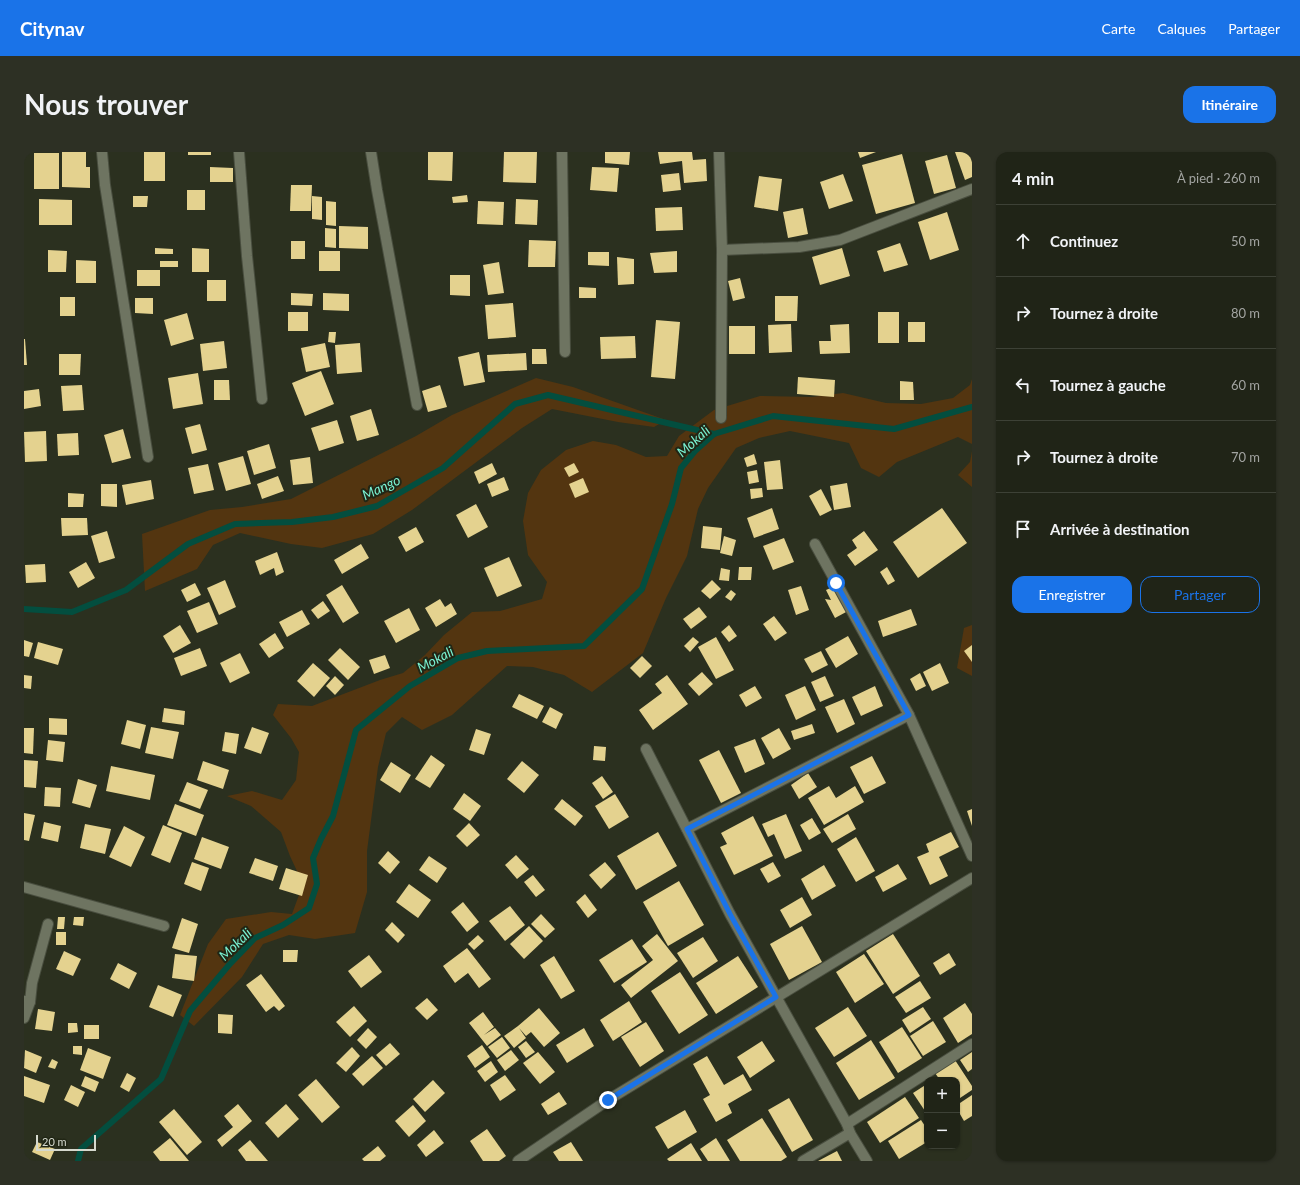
<!DOCTYPE html>
<html lang="fr">
<meta charset="utf-8">
<style>
:root{--surface:#202417;--page:#2d3024;--text:#f1f3f6;--muted:#a2a4a1;--line:#3d4136;--accent:#1a73e8}
body{margin:0;font-family:Lato,sans-serif;background:var(--page);color:var(--text)}
.controls{position:absolute;right:12px;bottom:12px;display:grid;overflow:hidden;border-radius:8px;box-shadow:0 1px 3px #0004}
.controls button{width:36px;height:36px;display:grid;place-items:center;padding:0;border:0;border-bottom:1px solid var(--line);background:var(--surface);color:var(--text);font:20px sans-serif}
.scale{position:absolute;left:12px;bottom:10px;width:60px;box-sizing:border-box;padding-left:4px;border:2px solid #d5d9ce;border-top:0;font-size:11px;line-height:14px;white-space:nowrap;color:#d5d9ce;-webkit-text-stroke:3px #212615;paint-order:stroke}
.stop{position:absolute;width:12px;height:12px;margin:-9px;border:3px solid #1a73e8;border-radius:50%;background:#fff}
.stop.end{background:#1a73e8;border-color:#fff;box-shadow:0 1px 4px #0008}
.list{margin:0;padding:0;list-style:none}
h2{display:flex;justify-content:space-between;align-items:center;height:52px;margin:0;padding:0 16px;font-size:17px}
h2 small{font-size:13px;font-weight:400;color:var(--muted)}
.list li{display:grid;grid-template-columns:26px 1fr auto;gap:12px;align-items:center;box-sizing:border-box;height:72px;padding:0 16px;border-top:1px solid var(--line)}
.list b{display:block;font-size:15px;white-space:nowrap}
.list em{font-size:13px;font-style:normal;color:var(--muted)}
.actions{display:flex;gap:8px;padding:12px 16px}
.actions a{flex:1;padding:9px 0;border:1px solid var(--accent);border-radius:12px;text-align:center;font-size:14px;color:var(--accent)}
.actions .main{background:var(--accent);color:#fff}
.icon{flex:none;width:22px;height:22px;fill:none;stroke:currentColor;stroke-width:2;stroke-linecap:round;stroke-linejoin:round}
.map{position:relative;flex:none;width:948px;height:1009px;overflow:hidden;border-radius:12px}
header{display:flex;align-items:center;gap:24px;box-sizing:border-box;height:56px;padding:0 20px;background:var(--accent);color:#fff}
header strong{font-size:19px}
nav{display:flex;gap:22px;margin-inline-start:auto;font-size:14px}
.intro{display:flex;align-items:center;justify-content:space-between;box-sizing:border-box;height:96px;padding:0 24px}
h1{margin:0;font-size:28px}
.button{padding:10px 18px;border-radius:12px;background:var(--accent);color:#fff;font-size:14px;font-weight:700}
main{display:flex;gap:24px;padding:0 24px}
aside{flex:1;background:var(--surface);border-radius:12px;box-shadow:0 1px 3px #0004}
.map>svg:first-child{display:block}
.green{fill:#533510}
.lines{fill:none;stroke-linecap:round;stroke-linejoin:round}
.stream{stroke:#034e3f;stroke-width:6}
.building{fill:#e4d28f}
.minor-casing{stroke:#494e3f;stroke-width:12}
.minor{stroke:#6e7461;stroke-width:10}
.route{stroke:#1a73e8;stroke-width:5}
.labels{text-anchor:middle;dominant-baseline:central;stroke-width:4;stroke-linejoin:round;paint-order:stroke}
.water-label{font-size:14px;font-style:italic;fill:#7af2d2;stroke:#212615}
</style>
<header>
<strong>Citynav</strong>
<nav><a>Carte</a><a>Calques</a><a>Partager</a></nav>
</header>
<div class="intro"><h1>Nous trouver</h1><a class="button">Itinéraire</a></div>
<main>
<div class="map">
<svg width="948" height="1009" viewBox="0 0 948 1009">
<rect width="100%" height="100%" fill="#2b301f"/>
<!-- green -->
<g class="green">
<polygon points="512,226 549,235 642,268 630,275 594,270 528,257 498,276 388,358 349,382 298,396 267,392 216,381 189,393 173,417 121,439 118,382 186,358 218,355 267,347 392,284 428,263"/>
<polygon points="948,227 948,292 934,285 873,310 855,325 837,316 825,291 766,279 735,286 712,296 684,336 674,357 663,404 642,446 619,501 568,540 540,523 509,515 483,514 428,563 398,578 378,565 362,581 354,615 343,699 343,740 331,781 291,787 265,783 239,792 218,825 170,874 156,863 184,792 202,767 247,760 268,762 279,732 266,704 257,680 227,654 203,644 228,639 258,648 272,628 275,600 267,586 249,563 254,552 288,554 356,528 379,521 401,503 420,483 448,460 476,459 518,447 523,430 504,403 499,369 504,341 517,318 542,298 569,289 592,293 622,305 643,304 655,284 690,258 736,244 788,245 819,241 862,251 897,252 929,246 946,233"/>
<polygon points="948,299 948,335 934,323 946,310"/>
<polygon points="948,473 948,524 933,516 940,476"/>
</g>
<g class="lines">
<!-- stream -->
<g class="stream">
<polyline points="0,457 48,460 102,438 164,392 211,372 268,370 309,365 353,354 419,316 491,252 524,243 690,282"/>
<polyline points="54,1009 57,997 137,927 166,859 205,813 231,786 259,773 285,756 293,732 289,706 297,687 309,664 332,578 386,534 434,506 463,499 560,494 618,437 648,352 657,316 671,299 690,282 749,264 870,277 948,255"/>
</g>
</g>
<!-- building -->
<g class="building">
<polygon points="38,0 62,0 62,15 66,15 66,36 38,35"/>
<rect x="120" y="0" width="21" height="29"/>
<rect x="164" y="0" width="23" height="3"/>
<polygon points="404,0 429,0 428,29 404,28"/>
<polygon points="480,0 513,0 512,31 479,30"/>
<polygon points="581,0 606,0 605,13 581,11"/>
<polygon points="634,0 668,0 669,8 682,7 683,29 660,31 658,9 636,12"/>
<polygon points="834,0 852,0 836,6"/>
<polygon points="931,0 948,0 948,25 941,28"/>
<rect x="10" y="1" width="25" height="36"/>
<polygon points="878,2 891,51 852,62 838,13"/>
<polygon points="923,3 932,36 910,42 901,9"/>
<polygon points="186,15 209,16 209,30 186,30"/>
<polygon points="568,15 595,16 593,40 566,38"/>
<polygon points="655,21 657,38 639,40 637,23"/>
<polygon points="819,22 829,49 805,57 796,30"/>
<polygon points="735,24 758,27 754,59 730,55"/>
<polygon points="267,33 288,33 287,59 266,59"/>
<rect x="163" y="38" width="18" height="20"/>
<polygon points="443,43 444,50 429,51 428,45"/>
<polygon points="109,44 124,44 123,55 109,55"/>
<polygon points="288,44 298,45 298,68 288,67"/>
<polygon points="15,47 48,48 48,73 15,73"/>
<polygon points="492,47 514,48 513,73 491,72"/>
<polygon points="302,49 312,50 312,74 302,73"/>
<polygon points="454,49 480,50 479,73 453,72"/>
<polygon points="658,55 659,78 632,79 631,56"/>
<polygon points="779,56 784,82 764,86 759,60"/>
<polygon points="923,60 935,98 906,108 894,70"/>
<polygon points="315,74 344,75 344,97 315,96"/>
<polygon points="301,76 312,77 312,96 301,95"/>
<polygon points="505,88 532,89 531,115 504,115"/>
<rect x="267" y="89" width="14" height="18"/>
<polygon points="876,91 884,113 860,120 853,99"/>
<polygon points="131,96 149,97 149,102 131,102"/>
<polygon points="168,96 185,97 185,120 168,120"/>
<polygon points="818,96 826,124 796,133 788,105"/>
<polygon points="24,98 43,99 42,120 24,120"/>
<rect x="295" y="99" width="21" height="20"/>
<polygon points="653,99 653,120 630,121 626,101"/>
<polygon points="564,100 585,100 585,114 564,113"/>
<polygon points="593,105 610,107 610,132 594,133"/>
<polygon points="52,108 72,109 72,131 52,131"/>
<rect x="136" y="109" width="18" height="6"/>
<polygon points="475,110 480,141 464,143 459,113"/>
<rect x="113" y="118" width="23" height="16"/>
<polygon points="426,123 446,123 446,144 426,143"/>
<polygon points="716,126 721,146 709,149 704,129"/>
<rect x="183" y="128" width="19" height="21"/>
<polygon points="555,135 572,136 572,146 555,146"/>
<polygon points="267,141 289,142 288,154 267,153"/>
<polygon points="299,141 325,142 325,159 299,158"/>
<polygon points="751,144 774,144 773,169 751,169"/>
<rect x="36" y="145" width="15" height="19"/>
<polygon points="111,146 129,146 129,162 111,161"/>
<polygon points="489,151 492,185 464,187 461,153"/>
<rect x="264" y="160" width="20" height="19"/>
<rect x="854" y="160" width="21" height="31"/>
<polygon points="163,161 170,187 147,194 140,168"/>
<polygon points="632,168 656,170 651,227 627,225"/>
<rect x="884" y="170" width="17" height="20"/>
<polygon points="767,172 768,200 745,201 744,173"/>
<polygon points="825,172 826,201 796,202 795,189 807,189 806,173"/>
<rect x="705" y="174" width="26" height="28"/>
<polygon points="305,180 312,180 311,191 304,190"/>
<polygon points="611,184 612,206 577,207 576,185"/>
<polygon points="0,187 1,187 3,213 0,213"/>
<polygon points="200,189 203,216 179,219 176,192"/>
<polygon points="301,191 306,215 282,220 277,196"/>
<polygon points="336,191 338,220 313,222 311,193"/>
<polygon points="508,197 522,197 523,212 508,212"/>
<polygon points="455,200 461,230 440,234 434,205"/>
<polygon points="502,201 503,218 464,220 463,203"/>
<polygon points="35,202 57,202 56,223 35,223"/>
<polygon points="297,219 310,252 281,264 268,231"/>
<polygon points="174,221 179,252 149,257 144,226"/>
<polygon points="774,225 811,228 810,245 773,242"/>
<polygon points="190,228 205,228 206,248 190,248"/>
<polygon points="876,229 889,230 890,248 876,248"/>
<polygon points="58,233 60,258 39,259 37,234"/>
<polygon points="416,233 423,255 404,260 398,239"/>
<polygon points="15,237 17,254 0,257 0,239"/>
<polygon points="347,257 355,283 333,289 326,264"/>
<polygon points="313,268 320,291 295,299 287,276"/>
<polygon points="176,272 183,298 168,302 161,276"/>
<polygon points="99,277 107,306 88,311 80,283"/>
<polygon points="22,279 23,309 1,310 0,280"/>
<polygon points="54,281 55,303 34,304 33,282"/>
<polygon points="245,292 252,316 230,323 223,299"/>
<polygon points="730,302 733,312 723,315 720,306"/>
<polygon points="219,304 227,332 202,339 194,311"/>
<polygon points="286,305 289,331 269,333 266,308"/>
<polygon points="756,308 759,337 743,338 740,310"/>
<polygon points="468,311 473,322 455,332 450,320"/>
<polygon points="550,311 555,320 545,325 540,316"/>
<polygon points="184,312 190,338 170,342 164,316"/>
<polygon points="733,318 735,330 725,332 723,320"/>
<polygon points="254,324 260,339 238,347 233,332"/>
<polygon points="480,325 485,338 468,345 463,332"/>
<polygon points="559,326 565,340 551,346 545,332"/>
<polygon points="127,328 130,347 102,353 98,333"/>
<polygon points="823,331 827,355 810,358 806,334"/>
<polygon points="77,332 93,332 93,355 77,354"/>
<polygon points="738,336 739,345 727,347 726,337"/>
<polygon points="797,337 808,358 796,364 785,344"/>
<polygon points="44,341 60,342 59,355 44,355"/>
<polygon points="452,352 464,375 444,386 432,363"/>
<polygon points="748,356 755,377 730,386 723,366"/>
<polygon points="918,356 943,391 894,426 869,390"/>
<polygon points="37,366 63,366 64,383 38,384"/>
<polygon points="679,374 698,376 696,398 677,396"/>
<polygon points="392,375 400,390 382,400 374,385"/>
<polygon points="83,379 91,406 75,411 67,384"/>
<polygon points="840,379 854,398 831,414 823,403 833,396 828,388"/>
<polygon points="700,384 712,388 708,404 696,401"/>
<polygon points="760,386 770,410 749,418 739,394"/>
<polygon points="337,392 345,406 318,422 310,408"/>
<polygon points="253,400 260,420 252,424 250,416 236,423 231,409"/>
<polygon points="485,405 498,434 473,445 460,416"/>
<polygon points="62,410 71,426 54,436 45,420"/>
<polygon points="21,412 22,430 2,431 1,413"/>
<polygon points="715,415 728,415 727,428 714,428"/>
<polygon points="863,415 871,429 864,433 856,420"/>
<polygon points="697,416 706,418 705,429 695,428"/>
<polygon points="201,428 212,455 195,463 183,436"/>
<polygon points="688,428 697,437 686,447 677,439"/>
<polygon points="171,431 177,443 163,450 157,438"/>
<polygon points="318,433 335,461 319,471 302,443"/>
<polygon points="777,434 785,458 772,463 764,438"/>
<polygon points="811,434 824,459 811,466 801,447 807,448 802,438"/>
<polygon points="707,438 712,442 707,449 701,445"/>
<polygon points="416,447 421,455 427,451 433,462 412,475 401,456"/>
<polygon points="299,449 306,459 294,467 287,458"/>
<polygon points="185,450 194,472 173,481 163,459"/>
<polygon points="675,455 683,465 667,477 659,467"/>
<polygon points="385,456 396,478 372,491 360,469"/>
<polygon points="887,457 893,473 859,485 854,469"/>
<polygon points="278,458 286,472 263,485 255,470"/>
<polygon points="750,464 763,481 751,489 739,472"/>
<polygon points="156,473 167,491 149,501 139,484"/>
<polygon points="705,473 713,484 705,490 697,480"/>
<polygon points="251,481 260,496 245,506 235,492"/>
<polygon points="824,484 834,502 812,516 801,497"/>
<polygon points="669,485 675,490 666,500 660,494"/>
<polygon points="692,485 710,518 692,527 674,495"/>
<polygon points="0,488 9,491 5,505 0,504"/>
<polygon points="14,490 39,497 34,513 10,506"/>
<polygon points="948,493 948,510 940,499"/>
<polygon points="176,496 183,514 157,524 150,506"/>
<polygon points="316,496 336,515 324,528 304,508"/>
<polygon points="797,499 804,513 788,521 780,507"/>
<polygon points="216,501 226,521 206,531 196,511"/>
<polygon points="361,503 366,516 350,522 345,508"/>
<polygon points="618,504 628,514 616,526 606,516"/>
<polygon points="289,511 306,526 290,545 273,529"/>
<polygon points="916,511 925,531 908,539 899,520"/>
<polygon points="678,520 689,532 675,544 664,532"/>
<polygon points="896,521 902,534 892,539 886,527"/>
<polygon points="0,523 8,524 7,537 0,536"/>
<polygon points="643,523 664,552 629,578 615,558 638,541 631,532"/>
<polygon points="311,524 320,533 311,543 302,534"/>
<polygon points="801,524 810,544 796,550 787,530"/>
<polygon points="731,534 738,546 722,555 715,543"/>
<polygon points="781,534 792,558 772,568 761,543"/>
<polygon points="851,534 859,554 837,564 828,545"/>
<polygon points="495,542 520,554 513,567 488,555"/>
<polygon points="820,547 831,572 813,581 801,555"/>
<polygon points="526,555 539,562 532,577 518,570"/>
<polygon points="140,556 161,559 160,573 138,570"/>
<polygon points="25,566 43,567 43,583 25,582"/>
<polygon points="103,568 122,573 116,597 97,592"/>
<polygon points="788,572 791,581 770,588 767,579"/>
<polygon points="127,575 155,580 149,607 121,601"/>
<polygon points="228,575 245,581 237,602 220,596"/>
<polygon points="0,576 10,576 9,602 0,601"/>
<polygon points="755,576 767,597 749,607 737,586"/>
<polygon points="452,577 467,582 460,603 445,598"/>
<polygon points="201,580 215,582 212,602 198,599"/>
<polygon points="731,587 741,612 721,621 710,595"/>
<polygon points="24,588 41,590 39,610 22,608"/>
<polygon points="570,594 582,595 581,609 569,608"/>
<polygon points="695,598 717,641 697,651 675,608"/>
<polygon points="407,603 421,613 406,636 391,627"/>
<polygon points="848,604 862,631 840,642 826,615"/>
<polygon points="0,608 14,609 12,636 0,635"/>
<polygon points="179,609 205,618 199,637 173,628"/>
<polygon points="498,609 515,623 500,641 483,627"/>
<polygon points="367,610 387,623 376,641 356,628"/>
<polygon points="87,614 131,623 126,648 82,639"/>
<polygon points="784,621 793,635 775,647 767,633"/>
<polygon points="578,624 589,640 579,647 568,631"/>
<polygon points="54,627 73,633 66,656 48,651"/>
<polygon points="163,630 184,638 176,657 155,649"/>
<polygon points="805,634 812,646 831,634 840,650 800,673 784,646"/>
<polygon points="21,635 37,636 36,655 20,654"/>
<polygon points="440,641 457,654 446,669 429,657"/>
<polygon points="591,642 605,665 585,677 571,654"/>
<polygon points="538,647 559,664 551,674 530,657"/>
<polygon points="151,652 180,663 172,684 143,673"/>
<polygon points="948,657 948,674 943,659"/>
<polygon points="0,661 11,663 5,689 0,688"/>
<polygon points="762,662 778,699 761,707 750,682 744,685 738,672"/>
<polygon points="824,662 832,677 808,691 799,677"/>
<polygon points="729,664 749,704 710,723 696,695 703,692 697,681"/>
<polygon points="788,666 797,681 785,688 776,673"/>
<polygon points="20,670 37,674 34,690 17,686"/>
<polygon points="445,671 456,683 443,695 432,684"/>
<polygon points="61,672 87,677 81,702 56,696"/>
<polygon points="139,673 158,681 146,711 127,703"/>
<polygon points="100,674 121,685 107,715 85,705"/>
<polygon points="634,680 653,714 612,738 593,704"/>
<polygon points="927,680 935,695 915,705 924,724 906,733 893,705 905,700 902,692"/>
<polygon points="178,685 205,695 197,717 170,707"/>
<polygon points="832,685 851,719 832,730 813,697"/>
<polygon points="364,699 376,710 366,722 354,711"/>
<polygon points="492,703 505,717 493,727 481,713"/>
<polygon points="405,704 423,716 413,731 395,718"/>
<polygon points="231,706 254,714 249,729 225,721"/>
<polygon points="168,710 185,716 177,739 160,732"/>
<polygon points="581,710 592,723 577,737 565,723"/>
<polygon points="749,710 757,724 744,731 736,717"/>
<polygon points="874,712 883,727 859,740 851,725"/>
<polygon points="800,713 812,734 788,748 777,727"/>
<polygon points="262,716 284,723 278,744 255,737"/>
<polygon points="509,723 521,738 512,745 500,730"/>
<polygon points="655,729 680,773 644,794 619,750"/>
<polygon points="385,732 407,748 394,766 372,750"/>
<polygon points="561,742 573,758 564,766 552,750"/>
<polygon points="778,745 788,763 766,776 756,758"/>
<polygon points="439,750 455,770 443,780 427,760"/>
<polygon points="486,754 501,773 481,789 465,769"/>
<polygon points="517,762 531,777 521,786 507,772"/>
<polygon points="34,765 41,765 40,777 33,777"/>
<polygon points="50,765 60,765 59,774 49,773"/>
<polygon points="158,766 174,772 165,801 148,796"/>
<polygon points="368,770 381,783 374,791 361,778"/>
<polygon points="505,774 519,789 500,807 486,792"/>
<polygon points="778,774 798,810 765,828 746,792"/>
<rect x="32" y="780" width="10" height="13"/>
<polygon points="633,782 654,809 607,846 597,833 629,808 618,794"/>
<polygon points="869,782 896,824 869,842 842,799"/>
<polygon points="454,783 460,789 450,798 444,792"/>
<polygon points="679,785 694,809 669,826 653,801"/>
<polygon points="608,787 623,810 590,831 575,808"/>
<polygon points="443,796 467,827 455,836 444,821 431,831 419,814"/>
<polygon points="259,798 274,798 273,810 259,810"/>
<polygon points="40,799 57,807 49,824 32,817"/>
<polygon points="925,801 932,813 916,823 909,811"/>
<polygon points="151,802 173,804 170,829 148,826"/>
<polygon points="840,802 860,832 831,851 812,820"/>
<polygon points="345,803 358,820 337,836 324,819"/>
<polygon points="530,804 551,839 537,847 516,813"/>
<polygon points="714,804 734,835 692,862 672,831"/>
<polygon points="94,811 113,821 105,837 86,827"/>
<polygon points="656,820 684,863 655,882 627,839"/>
<polygon points="237,822 261,854 255,859 250,854 242,860 222,833"/>
<polygon points="896,829 907,846 882,861 871,845"/>
<polygon points="134,833 158,843 149,865 125,855"/>
<polygon points="403,846 414,858 403,868 391,856"/>
<polygon points="605,849 618,870 589,889 576,868"/>
<polygon points="941,851 948,862 948,882 934,891 919,866"/>
<polygon points="330,854 343,869 326,885 312,870"/>
<polygon points="824,855 843,884 810,905 791,876"/>
<polygon points="899,855 907,867 886,881 878,868"/>
<polygon points="515,856 536,881 520,895 507,880 502,884 495,876 502,886 490,896 480,884 494,874"/>
<polygon points="14,857 31,860 28,879 11,877"/>
<polygon points="459,860 470,875 460,883 471,876 477,883 463,894 445,871"/>
<polygon points="194,862 209,863 208,882 194,881"/>
<polygon points="909,869 922,890 899,904 886,884"/>
<polygon points="622,870 640,899 616,915 597,885"/>
<polygon points="44,871 53,871 54,880 44,881"/>
<rect x="60" y="873" width="15" height="14"/>
<polygon points="878,875 898,906 874,921 855,890"/>
<polygon points="344,876 353,885 342,897 333,888"/>
<polygon points="560,876 570,894 543,911 532,893"/>
<polygon points="478,885 486,896 473,906 464,895"/>
<polygon points="847,888 871,926 835,948 812,911"/>
<polygon points="502,889 511,900 502,906 494,895"/>
<polygon points="738,889 751,909 726,926 713,905"/>
<polygon points="366,891 376,902 362,914 352,903"/>
<polygon points="458,893 466,905 451,916 443,904"/>
<polygon points="49,894 58,894 58,903 49,902"/>
<polygon points="328,895 336,904 322,920 312,911"/>
<polygon points="64,896 87,905 79,927 56,918"/>
<polygon points="1,898 18,905 12,921 0,916"/>
<polygon points="487,898 495,908 481,919 473,908"/>
<polygon points="514,900 531,920 516,932 499,911"/>
<polygon points="948,900 948,917 944,920 936,908"/>
<polygon points="348,904 359,916 339,934 328,922"/>
<polygon points="683,904 700,933 719,922 728,938 704,952 708,961 692,970 679,947 686,943 669,912"/>
<polygon points="28,907 34,910 31,917 24,915"/>
<polygon points="931,908 948,934 948,938 933,948 933,928 916,928 911,921"/>
<polygon points="467,909 474,920 461,930 453,919"/>
<polygon points="103,921 112,926 105,940 96,935"/>
<polygon points="481,923 492,938 476,949 466,933"/>
<polygon points="0,924 26,933 20,951 0,944"/>
<polygon points="61,924 75,930 71,940 57,934"/>
<polygon points="292,927 316,955 298,971 274,943"/>
<polygon points="409,928 421,941 401,960 389,947"/>
<polygon points="903,932 903,962 889,941"/>
<polygon points="47,933 61,940 54,955 40,948"/>
<polygon points="535,940 543,952 524,963 517,952"/>
<polygon points="948,943 948,964 940,969 933,957 933,953"/>
<polygon points="881,945 895,966 856,991 843,970"/>
<polygon points="765,946 789,988 768,1000 744,958"/>
<polygon points="214,952 228,969 198,995 193,988 209,975 200,964"/>
<polygon points="262,952 275,967 254,986 241,971"/>
<polygon points="389,953 402,969 385,985 371,969"/>
<polygon points="150,957 178,990 163,1003 135,970"/>
<polygon points="661,958 673,980 644,997 631,975"/>
<polygon points="738,966 763,1005 757,1009 716,1009 703,988"/>
<polygon points="897,968 903,977 903,990 875,1007 864,989"/>
<polygon points="463,977 482,1004 475,1009 459,1009 446,989"/>
<polygon points="410,978 420,991 402,1005 393,993"/>
<polygon points="146,986 165,1009 136,1009 129,1000"/>
<polygon points="692,986 706,1009 684,1009 676,997"/>
<polygon points="226,988 244,1009 222,1009 214,998"/>
<polygon points="13,990 31,997 26,1008 8,1000"/>
<polygon points="547,990 559,1009 535,1009 529,1000"/>
<polygon points="667,991 678,1009 645,1009 643,1007"/>
<polygon points="354,994 362,1004 356,1009 340,1009 338,1007"/>
<polygon points="813,999 818,1009 794,1009"/>
</g>
<g class="lines">
<!-- minor casing -->
<g class="minor-casing">
<g id="minor">
<polyline points="78,0 81,33 124,305"/>
<polyline points="215,0 223,104 238,247"/>
<polyline points="347,0 353,38 393,253"/>
<polyline points="538,0 541,200"/>
<polyline points="695,0 698,98 697,266"/>
<polyline points="698,98 775,95 816,88 948,37"/>
<polyline points="791,392 885,563 948,704"/>
<polyline points="622,597 706,762 823,972 826,981 843,1009"/>
<polyline points="663,677 885,563"/>
<polyline points="0,735 140,774"/>
<polyline points="0,849 6,850 8,831 24,772"/>
<polyline points="0,866 6,850"/>
<polyline points="823,972 948,892"/>
<polyline points="494,1009 584,948 948,726"/>
<polyline points="779,1009 826,981"/>
</g>
</g>
<!-- minor -->
<use href="#minor" class="minor"/>
</g>
<g class="lines">
<!-- route -->
<polyline class="route" points="584,948 752,845 706,762 663,677 885,563 812,431"/>
</g>
<g class="labels">
<!-- water labels -->
<g class="water-label">
<text transform="translate(669 289) rotate(-42)">Mokali</text>
<text transform="translate(357 335) rotate(-25)">Mango</text>
<text transform="translate(411 507) rotate(-28)">Mokali</text>
<text transform="translate(211 792) rotate(-44)">Mokali</text>
</g>
</g>
</svg>
<div class="controls">
<button>+</button>
<button>−</button>
</div>
<div class="scale">20 m</div>
<div class="stop" style="left:812px;top:431px"></div>
<div class="stop end" style="left:584px;top:948px"></div>
</div>
<aside>
<h2>4 min<small>À pied · 260 m</small></h2>
<ul class="list">
<li><svg class="icon" aria-label="ahead" viewBox="0 0 24 24"><path d="M12 20V5M6 11l6-6 6 6"/></svg><div><b>Continuez</b></div><em>50 m</em></li>
<li><svg class="icon" aria-label="right" viewBox="0 0 24 24"><path d="M7 20v-9h11M14 6l5 5-5 5"/></svg><div><b>Tournez à droite</b></div><em>80 m</em></li>
<li><svg class="icon" aria-label="left" viewBox="0 0 24 24"><path d="M17 20v-9H6M10 6l-5 5 5 5"/></svg><div><b>Tournez à gauche</b></div><em>60 m</em></li>
<li><svg class="icon" aria-label="right" viewBox="0 0 24 24"><path d="M7 20v-9h11M14 6l5 5-5 5"/></svg><div><b>Tournez à droite</b></div><em>70 m</em></li>
<li><svg class="icon" aria-label="arrive" viewBox="0 0 24 24"><path d="M6 21V4h12l-3 4 3 4H6"/></svg><div><b>Arrivée à destination</b></div></li>
</ul>
<div class="actions"><a class="main">Enregistrer</a><a>Partager</a></div>
</aside>
</main>
